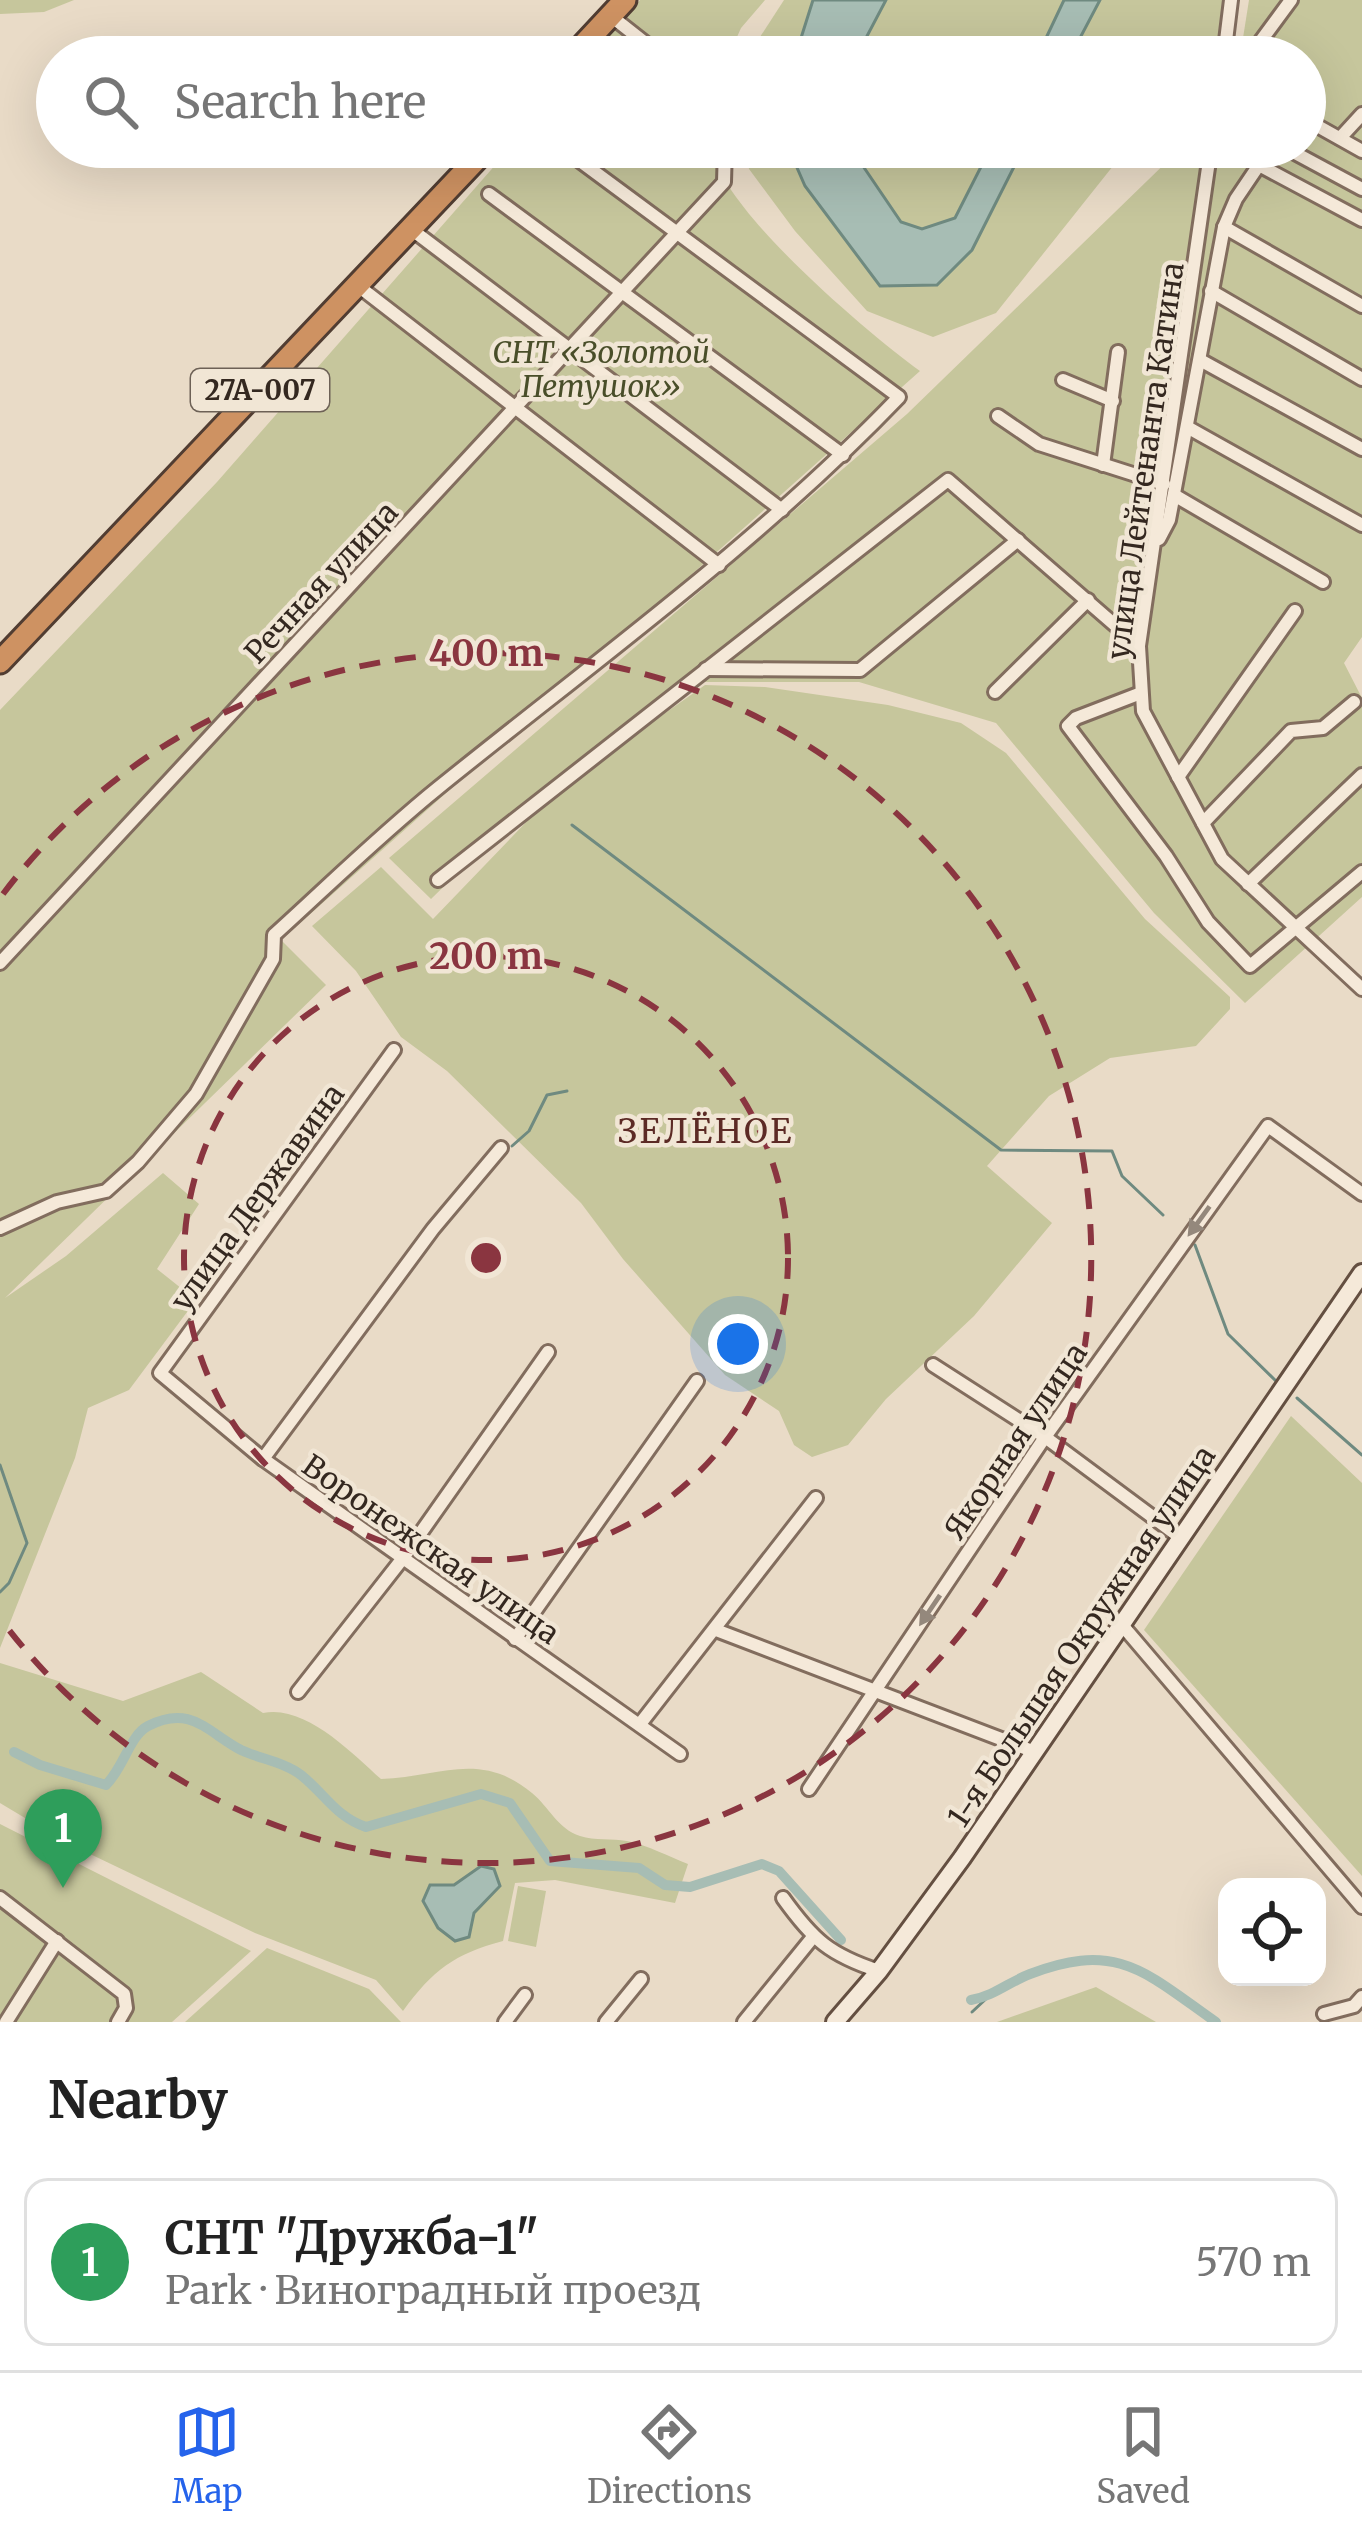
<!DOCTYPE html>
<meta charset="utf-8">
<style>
:root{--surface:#fff;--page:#f6f6f6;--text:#222;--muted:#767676;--line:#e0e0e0;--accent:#2563eb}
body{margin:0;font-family:Merriweather,serif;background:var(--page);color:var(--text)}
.controls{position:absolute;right:36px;bottom:36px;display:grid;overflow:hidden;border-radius:24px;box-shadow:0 12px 48px #0002}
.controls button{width:108px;height:108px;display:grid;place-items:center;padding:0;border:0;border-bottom:3px solid var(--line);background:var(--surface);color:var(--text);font:60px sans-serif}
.you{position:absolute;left:738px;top:1344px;width:42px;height:42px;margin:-30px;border:9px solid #fff;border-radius:50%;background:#1a73e8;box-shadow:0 0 0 18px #1a73e833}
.badge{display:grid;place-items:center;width:78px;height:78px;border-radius:50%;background:var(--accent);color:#fff;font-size:39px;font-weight:700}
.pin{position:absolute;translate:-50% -99px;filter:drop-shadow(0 3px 6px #0008)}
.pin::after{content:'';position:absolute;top:63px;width:42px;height:36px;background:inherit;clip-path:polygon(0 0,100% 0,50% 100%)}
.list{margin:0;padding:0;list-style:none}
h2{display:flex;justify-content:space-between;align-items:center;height:156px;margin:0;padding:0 48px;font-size:51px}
h2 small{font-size:39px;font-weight:400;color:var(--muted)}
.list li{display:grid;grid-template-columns:78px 1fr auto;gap:36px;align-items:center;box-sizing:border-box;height:168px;margin:0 24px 24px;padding:0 24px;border:3px solid var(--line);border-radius:24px}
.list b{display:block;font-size:45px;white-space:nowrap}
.list p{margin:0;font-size:39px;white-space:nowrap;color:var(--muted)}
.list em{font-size:39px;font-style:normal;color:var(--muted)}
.icon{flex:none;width:66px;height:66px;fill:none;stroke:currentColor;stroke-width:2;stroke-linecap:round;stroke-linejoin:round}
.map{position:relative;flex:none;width:1362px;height:2022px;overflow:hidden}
.search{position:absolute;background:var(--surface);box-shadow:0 12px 48px #0002;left:36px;right:36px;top:36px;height:132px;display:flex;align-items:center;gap:30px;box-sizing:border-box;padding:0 42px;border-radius:66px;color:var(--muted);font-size:45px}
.sheet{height:348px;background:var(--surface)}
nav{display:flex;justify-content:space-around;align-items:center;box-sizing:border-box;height:168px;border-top:3px solid var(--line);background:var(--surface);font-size:33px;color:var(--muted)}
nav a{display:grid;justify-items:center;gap:6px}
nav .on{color:var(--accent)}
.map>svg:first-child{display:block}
.green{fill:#c6c69c}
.water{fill:#a7bdb4;stroke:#6f8a80;stroke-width:3}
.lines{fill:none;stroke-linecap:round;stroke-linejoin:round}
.stream{stroke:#6f8a80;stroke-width:3}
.canal{stroke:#a7bdb4;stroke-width:10}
.street-casing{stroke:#826d5e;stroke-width:18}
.secondary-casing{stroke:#644f41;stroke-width:22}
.highway-casing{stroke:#513d32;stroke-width:27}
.street{stroke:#f5e9d9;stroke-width:12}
.secondary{stroke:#f5e9d9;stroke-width:16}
.highway{stroke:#ce9262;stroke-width:21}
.oneway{fill:#94887c}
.ring{fill:none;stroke:#8a3540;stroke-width:6;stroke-dasharray:21 15}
.labels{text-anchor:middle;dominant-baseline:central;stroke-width:9;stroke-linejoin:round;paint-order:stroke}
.shield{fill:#f1e6d5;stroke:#6d6156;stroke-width:3}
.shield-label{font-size:27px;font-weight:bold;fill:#342820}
.park-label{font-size:30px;font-style:italic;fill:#494e29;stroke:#f1e6d5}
.street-label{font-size:30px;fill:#342820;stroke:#f1e6d5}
.neighbourhood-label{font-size:33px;letter-spacing:3px;fill:#5c2a25;stroke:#f1e6d5}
.centre{fill:#8a3540;stroke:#f1e6d5;stroke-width:6}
.ring-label{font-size:36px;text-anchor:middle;font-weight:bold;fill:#8a3540;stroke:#f1e6d5;stroke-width:9;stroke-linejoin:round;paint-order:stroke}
</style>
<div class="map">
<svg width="1362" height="2022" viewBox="0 0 1362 2022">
<rect width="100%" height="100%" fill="#e9dbc7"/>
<!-- green -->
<g class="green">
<polygon points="0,0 74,0 44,12 0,14"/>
<polygon points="640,0 765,0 741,28 728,57 590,57"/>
<polygon points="784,0 813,0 795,57 747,57"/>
<polygon points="886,0 1064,0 1037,57 856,57"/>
<polygon points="1100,0 1227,0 1218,54 1070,57"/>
<polygon points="1249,0 1362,0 1362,637 1344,663 1362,698 1362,897 1245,1003 1154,913 996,723 859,682 685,682 558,775 431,899 389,858 907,414 1182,147 1305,147 1305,57 1240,57"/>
<path d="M511,147H712C718,207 870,335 920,371L281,940L326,985L5,1298L66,1256L163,1173L199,1204L157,1269L196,1300L129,1390L88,1408L75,1458L0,1648V710L217,482Z"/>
<polygon points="746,147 788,147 805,186 880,286 937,285 972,251 1024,147 1120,147 1117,161 996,313 933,337 867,311 795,231 749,169"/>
<polygon points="850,147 991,147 955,218 922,229 901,222"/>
<polygon points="705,685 765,687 888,705 961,723 1006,753 1145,919 1230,997 1230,1009 1196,1046 1110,1058 1049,1096 987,1166 1052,1223 974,1316 886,1399 848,1445 812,1457 794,1445 779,1411 725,1375 623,1259 581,1203 447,1071 401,1037 356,971 312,926 381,867 433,919 559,788"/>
<polygon points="1291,1416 1362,1483 1362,1876 1144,1630"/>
<path d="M0,1663L123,1701L201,1672L263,1713C305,1704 352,1753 381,1779C440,1777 480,1750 532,1793C549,1807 558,1829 580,1836C595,1841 612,1838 627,1841C649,1846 668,1856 688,1864L675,1903L555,1880L515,1883L503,1941C454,1954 433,1970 403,2011L376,1980L255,1933L65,1842L0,1803Z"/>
<polygon points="0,1824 251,1951 172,2022 0,2022"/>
<polygon points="518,1886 546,1891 536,1947 508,1941"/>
<polygon points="267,1948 369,1989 401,2022 185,2022"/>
<polygon points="1096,1987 1156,2022 997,2022"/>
</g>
<!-- water -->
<g class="water">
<polygon points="813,0 886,0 856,57 795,57"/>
<polygon points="1064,0 1100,0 1070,57 1037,57"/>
<polygon points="788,147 850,147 901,222 922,229 955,218 991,147 1024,147 972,250 937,285 880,286 805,186"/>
<polygon points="481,1866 494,1869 500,1886 474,1913 469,1937 455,1941 438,1928 423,1901 430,1885 454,1885"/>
</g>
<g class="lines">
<!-- stream -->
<g class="stream">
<polyline points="572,825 1001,1150 1112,1151 1122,1176 1163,1215"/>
<polyline points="512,1146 529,1131 547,1095 567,1091"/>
<polyline points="1195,1245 1228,1334 1279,1384"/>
<polyline points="1297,1398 1362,1455"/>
<polyline points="0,1465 27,1543 9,1583 0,1592"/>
<polyline points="972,2012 988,1997"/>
</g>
<!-- canal -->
<g class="canal">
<path d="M14,1752L40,1765L106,1785C124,1767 130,1735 148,1726C191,1704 207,1732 241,1750C260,1759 284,1762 301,1775C325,1794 336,1817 366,1827L481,1794L510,1803L550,1861L639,1868L665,1885L690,1887L762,1864L779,1871L841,1940"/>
<path d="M971,2000C994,1996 1009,1982 1030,1974C1118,1940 1146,1973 1216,2022"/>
</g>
<!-- street casing -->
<g class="street-casing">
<g id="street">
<polyline points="611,16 663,57"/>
<polyline points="1224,57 1231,0"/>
<polyline points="1249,57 1291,0"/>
<polyline points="1305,119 1362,151"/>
<polyline points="1340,138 1362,114"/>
<polyline points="1211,147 1139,646 1143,711 1222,859 1362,989"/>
<polyline points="1284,147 1362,189"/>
<polyline points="1259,165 1362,220"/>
<polyline points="489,194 843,455"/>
<polyline points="1224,227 1362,306"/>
<polyline points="411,229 782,510"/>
<polyline points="357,285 719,565"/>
<polyline points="1211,291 1362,379"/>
<polyline points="1200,360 1362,449"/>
<polyline points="1063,380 1113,401"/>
<polyline points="998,416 1039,444 1164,484"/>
<polyline points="1187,427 1362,525"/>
<polyline points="1103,465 1118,352"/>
<polyline points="1174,495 1323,582"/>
<polyline points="1159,539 1169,520 1224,227 1236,199 1271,147"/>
<polyline points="706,669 860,670 1018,540"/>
<polyline points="995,692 1088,600"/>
<polyline points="1141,693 1076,718 1068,726 1166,856 1208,922 1250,966 1362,872"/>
<polyline points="1178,777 1295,611"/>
<polyline points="1203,823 1291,731 1323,728 1354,702"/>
<polyline points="438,880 948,480 1139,646"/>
<polyline points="1248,884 1362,775"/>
<polyline points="0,963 724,182 725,147"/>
<polyline points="394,1050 160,1373 263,1459 680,1754"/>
<path d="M0,1228L57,1202L106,1191L138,1162L196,1094L273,959L274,935C328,886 381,834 438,788C595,661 759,543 899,397L561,147"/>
<polyline points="933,1365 1045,1437 1181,1538"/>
<polyline points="263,1459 433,1229 501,1148"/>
<polyline points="1122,1625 1362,1907"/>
<polyline points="716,1630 1035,1752"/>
<polyline points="515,1639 697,1381"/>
<polyline points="298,1692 403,1558 548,1352"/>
<polyline points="640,1724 816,1498"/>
<polyline points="809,1789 1045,1437 1268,1126 1362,1194"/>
<polyline points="0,1898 124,1994 126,2008 118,2022"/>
<path d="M783,1898C813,1940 830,1955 879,1971"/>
<polyline points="1324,2014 1354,2006 1362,1997"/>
<polyline points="6,2022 57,1941"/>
<polyline points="505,2022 525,1995"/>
<polyline points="606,2022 641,1979"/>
<polyline points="744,2022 813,1937"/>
</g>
</g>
<!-- secondary casing -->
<g class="secondary-casing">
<polyline id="secondary" points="835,2022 879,1971 962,1858 1362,1273"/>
</g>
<!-- highway casing -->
<g class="highway-casing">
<g id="highway">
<polyline points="572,57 625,0"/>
<polyline points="0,662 488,147"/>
</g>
</g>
<!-- street -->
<use href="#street" class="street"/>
<!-- secondary -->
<use href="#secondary" class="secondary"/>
<!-- highway -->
<use href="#highway" class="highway"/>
</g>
<!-- one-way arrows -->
<defs><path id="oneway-solid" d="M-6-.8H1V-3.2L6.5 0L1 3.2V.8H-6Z" transform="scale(3)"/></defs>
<g class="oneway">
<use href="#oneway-solid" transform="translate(1199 1221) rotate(126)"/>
<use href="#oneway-solid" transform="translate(930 1610) rotate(124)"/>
</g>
<!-- distance rings -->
<g class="ring">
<circle cx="486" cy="1258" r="302"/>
<path d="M3 894A605 605 0 1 1 3 1622"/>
</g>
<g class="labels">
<!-- shield labels -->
<rect class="shield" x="191" y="369" width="138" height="42" rx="9"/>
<g class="shield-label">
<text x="260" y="390">27А-007</text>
</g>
<!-- park labels -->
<g class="park-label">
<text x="601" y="352">СНТ «Золотой<tspan x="601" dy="34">Петушок»</tspan></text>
</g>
<!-- street labels -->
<g class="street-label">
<text transform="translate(1145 461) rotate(-82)">улица Лейтенанта Катина</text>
<text transform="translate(321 582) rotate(-47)">Речная улица</text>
<text transform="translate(257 1197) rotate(-54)">улица Державина</text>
<text transform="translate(1015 1441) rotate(-56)">Якорная улица</text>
<text transform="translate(431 1549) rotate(35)">Воронежская улица</text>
<text transform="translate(1081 1636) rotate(-56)">1-я Большая Окружная улица</text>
</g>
<!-- neighbourhood labels -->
<g class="neighbourhood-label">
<text x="706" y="1131">ЗЕЛЁНОЕ</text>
</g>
</g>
<circle cx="486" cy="1258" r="18" class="centre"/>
<g class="ring-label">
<text x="486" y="666">400 m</text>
<text x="486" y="969">200 m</text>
</g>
</svg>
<div class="controls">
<button><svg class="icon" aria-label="locate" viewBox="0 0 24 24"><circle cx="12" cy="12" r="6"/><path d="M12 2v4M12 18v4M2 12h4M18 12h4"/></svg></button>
</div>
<div class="you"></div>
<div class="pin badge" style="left:63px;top:1888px;background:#2e9e5b">1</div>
<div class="search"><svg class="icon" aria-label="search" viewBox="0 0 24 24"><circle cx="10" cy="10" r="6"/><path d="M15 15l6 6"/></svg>Search here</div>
</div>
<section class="sheet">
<h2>Nearby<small></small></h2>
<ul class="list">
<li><span class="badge" style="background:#2e9e5b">1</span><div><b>СНТ &quot;Дружба-1&quot;</b><p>Park · Виноградный проезд</p></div><em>570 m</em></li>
</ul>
</section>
<nav>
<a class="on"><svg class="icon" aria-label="map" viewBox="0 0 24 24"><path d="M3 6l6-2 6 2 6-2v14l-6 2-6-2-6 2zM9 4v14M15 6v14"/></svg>Map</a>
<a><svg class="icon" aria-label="directions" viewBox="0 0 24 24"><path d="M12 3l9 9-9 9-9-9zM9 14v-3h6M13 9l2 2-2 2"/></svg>Directions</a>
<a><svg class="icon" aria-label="saved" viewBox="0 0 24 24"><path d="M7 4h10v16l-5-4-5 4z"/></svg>Saved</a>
</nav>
